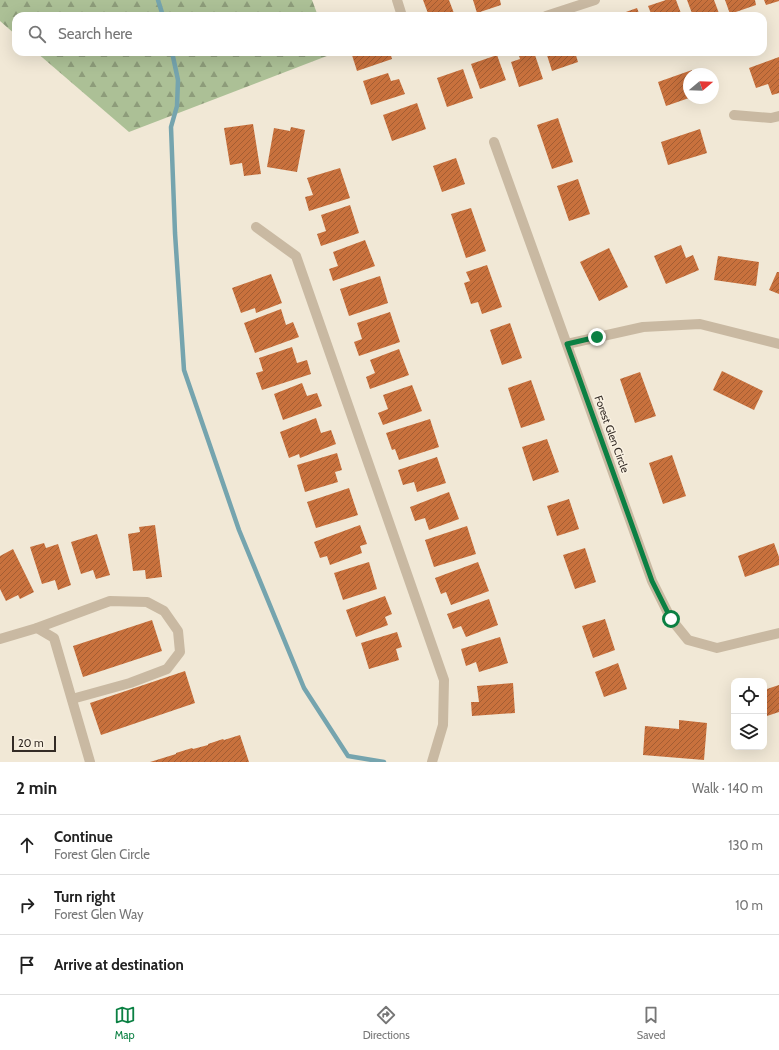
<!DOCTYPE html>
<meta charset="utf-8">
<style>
:root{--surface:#fff;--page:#f6f6f6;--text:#222;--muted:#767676;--line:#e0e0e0;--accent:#0b8043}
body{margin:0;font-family:Cabin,sans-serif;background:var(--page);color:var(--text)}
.controls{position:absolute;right:12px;bottom:12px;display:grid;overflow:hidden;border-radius:8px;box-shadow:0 4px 16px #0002}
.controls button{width:36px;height:36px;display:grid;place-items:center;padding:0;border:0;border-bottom:1px solid var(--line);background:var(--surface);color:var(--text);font:20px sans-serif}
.compass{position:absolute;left:683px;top:68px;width:36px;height:36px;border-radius:50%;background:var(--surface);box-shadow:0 4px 16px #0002;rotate:71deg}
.scale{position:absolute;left:12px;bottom:10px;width:44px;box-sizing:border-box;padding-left:4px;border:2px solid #332b25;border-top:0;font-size:11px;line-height:14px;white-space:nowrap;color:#332b25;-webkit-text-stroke:3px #f9f1e2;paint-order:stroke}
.stop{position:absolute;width:12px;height:12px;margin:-9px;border:3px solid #0b8043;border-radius:50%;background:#fff}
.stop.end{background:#0b8043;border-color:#fff;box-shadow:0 1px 4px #0008}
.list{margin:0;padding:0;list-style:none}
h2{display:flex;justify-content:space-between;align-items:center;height:52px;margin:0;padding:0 16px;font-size:17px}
h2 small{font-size:13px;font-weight:400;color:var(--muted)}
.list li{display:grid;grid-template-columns:26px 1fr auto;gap:12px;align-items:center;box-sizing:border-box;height:60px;padding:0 16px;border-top:1px solid var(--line)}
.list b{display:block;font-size:15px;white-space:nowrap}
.list p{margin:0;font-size:13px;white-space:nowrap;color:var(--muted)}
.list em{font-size:13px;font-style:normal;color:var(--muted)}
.icon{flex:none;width:22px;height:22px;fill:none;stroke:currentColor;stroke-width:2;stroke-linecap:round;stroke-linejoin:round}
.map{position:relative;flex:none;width:779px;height:762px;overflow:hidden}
.search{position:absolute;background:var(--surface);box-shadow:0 4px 16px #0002;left:12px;right:12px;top:12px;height:44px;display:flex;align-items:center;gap:10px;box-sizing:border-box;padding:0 14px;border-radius:12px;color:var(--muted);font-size:15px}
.sheet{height:232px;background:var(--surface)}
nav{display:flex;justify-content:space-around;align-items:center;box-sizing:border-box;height:56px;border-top:1px solid var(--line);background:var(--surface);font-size:11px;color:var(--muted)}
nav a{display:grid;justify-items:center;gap:2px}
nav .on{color:var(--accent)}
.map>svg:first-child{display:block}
.forest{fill:url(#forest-firs)}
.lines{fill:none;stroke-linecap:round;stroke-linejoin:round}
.stream{stroke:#75a4ae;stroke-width:4.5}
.building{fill:url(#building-hatch)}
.minor{stroke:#c9b9a2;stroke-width:10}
.route{stroke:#0b8043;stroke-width:5}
.labels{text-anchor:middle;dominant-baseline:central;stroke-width:3;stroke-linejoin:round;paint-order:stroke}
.street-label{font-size:11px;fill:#332b25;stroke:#f9f1e2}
</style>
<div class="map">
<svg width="779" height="762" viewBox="0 0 779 762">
<defs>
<pattern id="forest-firs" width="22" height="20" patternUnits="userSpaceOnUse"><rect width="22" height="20" fill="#acc096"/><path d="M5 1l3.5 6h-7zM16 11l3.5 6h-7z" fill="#8d9c7a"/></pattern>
<pattern id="building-hatch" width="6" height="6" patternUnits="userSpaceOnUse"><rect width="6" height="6" fill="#c8713d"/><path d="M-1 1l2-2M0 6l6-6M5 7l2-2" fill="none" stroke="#a35d33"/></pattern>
</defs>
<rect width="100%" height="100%" fill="#f1e8d6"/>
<!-- forest -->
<g class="forest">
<polygon points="0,0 312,0 318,16 16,16 16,35 0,21"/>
<polygon points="36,52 331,52 332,54 129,132"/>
</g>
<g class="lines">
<!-- stream -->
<g class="stream">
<polyline points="158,0 163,16"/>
<polyline points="172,52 178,80 177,106 171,127 175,233 184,370 239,530 304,688 348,756 384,762"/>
</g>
</g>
<!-- building -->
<g class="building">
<polygon points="423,0 449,0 455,16 429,16"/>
<polygon points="473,0 500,0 501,5 477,13"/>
<polygon points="666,0 676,0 682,16 652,16 648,6"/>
<polygon points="687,0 714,0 720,16 693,16"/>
<polygon points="725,0 755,0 756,5 730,14"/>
<polygon points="764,0 779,0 779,1 766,5"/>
<polygon points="637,8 640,16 624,16 623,13"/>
<polygon points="351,52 390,52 392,59 357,71"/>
<polygon points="518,52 534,52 543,79 519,87 511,62 520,59"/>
<polygon points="546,52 575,52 578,62 552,71"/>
<polygon points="497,55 506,80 480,89 471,64"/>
<polygon points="779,57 779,93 772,95 768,84 756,88 749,68"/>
<polygon points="463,69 473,98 447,107 437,78"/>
<polygon points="692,70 693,74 689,74 689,98 666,106 658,82"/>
<polygon points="388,73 391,81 399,79 405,94 371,105 363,81"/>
<polygon points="417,103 426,129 392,141 383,115"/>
<polygon points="558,118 573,162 552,169 537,125"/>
<polygon points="253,124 261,174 244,176 242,163 230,165 224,128"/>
<polygon points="291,127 305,130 297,172 267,167 274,128 290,131"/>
<polygon points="700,129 707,153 668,165 661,142"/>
<polygon points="456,158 465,184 442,192 433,166"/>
<polygon points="340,168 350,198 309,211 305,197 313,195 307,178"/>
<polygon points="578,179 590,214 569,221 557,186"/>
<polygon points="350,205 359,233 321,246 317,234 326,231 321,215"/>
<polygon points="471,208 486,251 466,258 451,214"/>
<polygon points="365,240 375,266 333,281 329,269 338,266 333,252"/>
<polygon points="681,245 686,258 693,255 699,270 666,284 654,256"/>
<polygon points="609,248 628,287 599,301 580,262"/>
<polygon points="718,256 759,262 756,286 714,280"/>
<polygon points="487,265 502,307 482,314 478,302 471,304 464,283 470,281 466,272"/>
<polygon points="777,272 779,272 779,294 769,290"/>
<polygon points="271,274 282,303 256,313 255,308 241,313 232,288"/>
<polygon points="380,276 388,303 349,316 340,289"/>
<polygon points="281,309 286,325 293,322 299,337 255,353 244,323"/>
<polygon points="390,312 400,342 359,356 354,342 362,339 357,323"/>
<polygon points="510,323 522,358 502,365 490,330"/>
<polygon points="292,347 297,363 307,360 311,374 262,390 256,373 263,371 259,358"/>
<polygon points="399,349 409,375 370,389 366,377 375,373 370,360"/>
<polygon points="722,371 763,391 754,410 713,390"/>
<polygon points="640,372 656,416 635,423 620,379"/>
<polygon points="531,380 545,420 521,428 508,388"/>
<polygon points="302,383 307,396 317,393 322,406 283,420 274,394"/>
<polygon points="412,385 422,411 383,425 378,413 388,409 383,395"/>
<polygon points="316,418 321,433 331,430 336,444 300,458 299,454 289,458 280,432"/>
<polygon points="430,419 439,447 399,460 395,449 392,450 386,433"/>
<polygon points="547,439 559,472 533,481 522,447"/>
<polygon points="337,453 342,470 335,472 338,482 305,492 297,465"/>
<polygon points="672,455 686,496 663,504 649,463"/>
<polygon points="437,457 446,483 417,492 414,482 403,485 398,470"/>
<polygon points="349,488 358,515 316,528 307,502"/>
<polygon points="449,492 459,519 429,530 425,518 415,521 410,507"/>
<polygon points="569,499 579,529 557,536 547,506"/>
<polygon points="155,525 162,577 146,579 145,570 133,571 128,534 140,532 139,527"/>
<polygon points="360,525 367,544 360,546 362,553 330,565 327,556 320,558 314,542"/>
<polygon points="467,526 476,554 434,567 425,540"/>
<polygon points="97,534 110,575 96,579 93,570 81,574 71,542"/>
<polygon points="44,543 46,548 58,544 71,585 58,590 55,580 42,584 30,547"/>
<polygon points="774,543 779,557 779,565 745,577 738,556"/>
<polygon points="585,548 596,582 575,589 563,555"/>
<polygon points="13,549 34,592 20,599 18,595 6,601 0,589 0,556"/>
<polygon points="369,562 377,589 343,600 334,573"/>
<polygon points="478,562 489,591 451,605 446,592 441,594 435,578"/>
<polygon points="385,596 392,614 385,617 388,625 356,637 346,610"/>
<polygon points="489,599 498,625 466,637 461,626 453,629 447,614"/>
<polygon points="605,619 615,650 593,658 582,626"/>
<polygon points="152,620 162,651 83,677 73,646"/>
<polygon points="397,632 402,647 396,649 399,660 369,669 361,643"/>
<polygon points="500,637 508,663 479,672 476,662 466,666 461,649"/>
<polygon points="618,663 627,689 604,697 595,672"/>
<polygon points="185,671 195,703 101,735 90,703"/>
<polygon points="513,683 515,713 472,716 471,702 479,702 477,686"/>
<polygon points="779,685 779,712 764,717 764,690"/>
<polygon points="679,720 707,723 704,760 643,755 645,726 679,729"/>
<polygon points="240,735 249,762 150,762 176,754 176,753 192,748 193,749 208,745 208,744 223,739 224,740"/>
</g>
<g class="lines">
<!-- minor -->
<g class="minor">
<polyline points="397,0 402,16"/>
<polyline points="546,16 595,0"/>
<polyline points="734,115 771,118 779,116"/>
<polyline points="494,142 652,581 671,619 688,640 717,648 779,633"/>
<polyline points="256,227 296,256 444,680 443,725 432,762"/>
<polyline points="567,344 643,327 700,324 779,344"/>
<polyline points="37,628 54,638 90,762"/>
<polyline points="0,639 37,628 110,601 147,602 164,611 178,631 180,652 167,669 130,683 72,699"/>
</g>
</g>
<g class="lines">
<!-- route -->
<polyline class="route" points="597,337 567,344 652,581 671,619"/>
</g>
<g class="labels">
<!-- street labels -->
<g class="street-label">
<text transform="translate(612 434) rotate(70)">Forest Glen Circle</text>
</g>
</g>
</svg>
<div class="controls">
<button><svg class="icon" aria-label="locate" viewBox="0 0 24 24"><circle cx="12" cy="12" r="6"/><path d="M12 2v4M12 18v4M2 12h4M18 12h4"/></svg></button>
<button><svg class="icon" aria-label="layers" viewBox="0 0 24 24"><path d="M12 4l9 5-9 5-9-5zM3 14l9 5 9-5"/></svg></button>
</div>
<svg class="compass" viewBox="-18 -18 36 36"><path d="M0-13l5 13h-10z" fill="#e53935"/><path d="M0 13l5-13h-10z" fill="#767676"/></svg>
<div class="scale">20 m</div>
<div class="stop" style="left:671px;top:619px"></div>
<div class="stop end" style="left:597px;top:337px"></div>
<div class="search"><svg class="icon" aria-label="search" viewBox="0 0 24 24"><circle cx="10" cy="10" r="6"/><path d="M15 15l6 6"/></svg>Search here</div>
</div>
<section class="sheet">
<h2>2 min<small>Walk · 140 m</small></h2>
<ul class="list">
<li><svg class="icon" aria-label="ahead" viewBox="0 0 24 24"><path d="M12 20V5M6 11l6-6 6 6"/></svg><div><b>Continue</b><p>Forest Glen Circle</p></div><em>130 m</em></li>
<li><svg class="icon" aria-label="right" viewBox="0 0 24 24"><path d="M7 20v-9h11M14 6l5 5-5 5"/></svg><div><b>Turn right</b><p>Forest Glen Way</p></div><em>10 m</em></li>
<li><svg class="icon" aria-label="arrive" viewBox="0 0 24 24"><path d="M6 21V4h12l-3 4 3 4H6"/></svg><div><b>Arrive at destination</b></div></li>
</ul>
</section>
<nav>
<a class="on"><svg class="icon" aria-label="map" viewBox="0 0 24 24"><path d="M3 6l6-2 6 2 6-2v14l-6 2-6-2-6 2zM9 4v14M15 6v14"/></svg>Map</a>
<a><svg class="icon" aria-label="directions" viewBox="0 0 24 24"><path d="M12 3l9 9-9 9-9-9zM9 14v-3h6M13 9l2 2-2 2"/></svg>Directions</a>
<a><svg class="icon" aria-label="saved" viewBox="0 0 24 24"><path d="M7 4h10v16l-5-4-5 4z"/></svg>Saved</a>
</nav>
